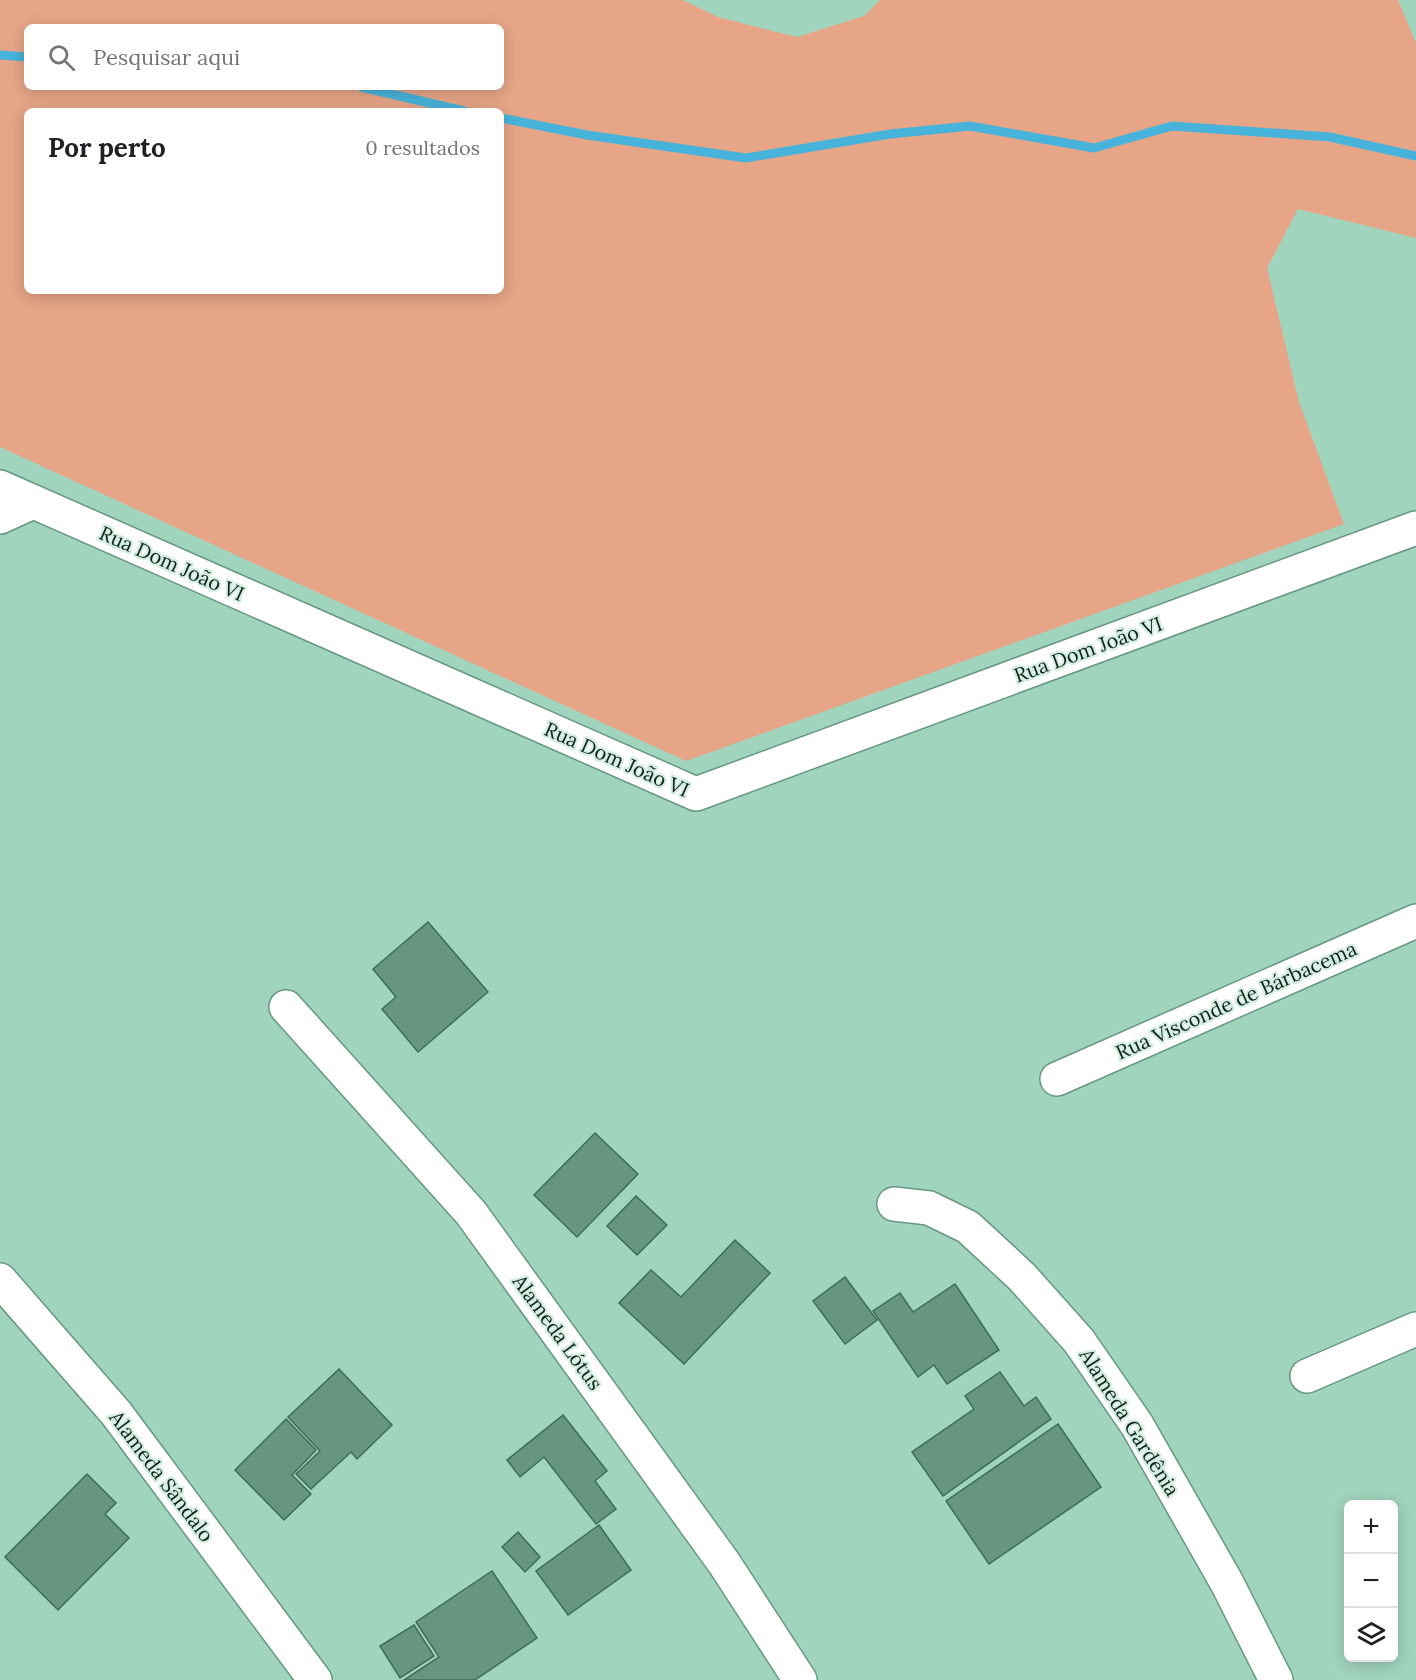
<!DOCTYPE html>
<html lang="pt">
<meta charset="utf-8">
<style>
:root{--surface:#fff;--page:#f6f6f6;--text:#202124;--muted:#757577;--line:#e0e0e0}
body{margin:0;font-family:Lora,serif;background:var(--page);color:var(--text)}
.controls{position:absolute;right:18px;bottom:18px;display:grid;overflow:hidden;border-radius:9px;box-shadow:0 3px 15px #0003}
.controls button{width:54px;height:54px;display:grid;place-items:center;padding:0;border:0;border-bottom:2px solid var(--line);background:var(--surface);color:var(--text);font:30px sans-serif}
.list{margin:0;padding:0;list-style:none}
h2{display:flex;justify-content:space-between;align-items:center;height:78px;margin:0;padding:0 24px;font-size:26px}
h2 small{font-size:20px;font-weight:400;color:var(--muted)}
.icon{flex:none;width:33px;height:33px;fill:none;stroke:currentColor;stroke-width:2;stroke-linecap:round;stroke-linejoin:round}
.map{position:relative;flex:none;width:1416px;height:1680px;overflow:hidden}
.search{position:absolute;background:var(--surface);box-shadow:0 3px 15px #0003;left:24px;top:24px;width:480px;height:66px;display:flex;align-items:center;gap:15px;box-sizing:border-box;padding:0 21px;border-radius:9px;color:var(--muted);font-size:22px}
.panel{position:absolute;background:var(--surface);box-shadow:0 3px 15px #0003;left:24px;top:108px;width:480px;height:186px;border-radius:9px}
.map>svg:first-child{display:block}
.green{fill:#e6a587;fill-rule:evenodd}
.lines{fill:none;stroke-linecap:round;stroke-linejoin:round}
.stream{stroke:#47b3da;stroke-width:9}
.building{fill:#669681;stroke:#3d6d59;stroke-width:1.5}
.minor-casing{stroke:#669782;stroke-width:36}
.minor{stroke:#fff;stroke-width:33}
.labels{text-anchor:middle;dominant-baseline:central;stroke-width:4.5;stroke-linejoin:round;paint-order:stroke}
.street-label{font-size:20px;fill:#10241c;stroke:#d5eee2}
</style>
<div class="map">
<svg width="1416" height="1680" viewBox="0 0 1416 1680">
<rect width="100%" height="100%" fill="#a1d4bd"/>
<!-- green -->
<path class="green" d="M0,0H683L718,17L797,37L864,16L880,0H1398L1416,43V238L1298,209L1267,268L1299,402L1344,524L686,761L0,447ZM27,27H501V87H27ZM27,111H501V291H27Z"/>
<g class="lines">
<!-- stream -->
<g class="stream">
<polyline points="0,55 27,57"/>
<polyline points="361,87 464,111"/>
<polyline points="501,118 587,135 746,158 890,134 970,126 1094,148 1172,126 1330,137 1416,156"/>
</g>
</g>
<!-- building -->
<g class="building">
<polygon points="428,922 488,992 418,1052 382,1009 396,997 373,969"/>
<polygon points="595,1133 638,1174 577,1237 534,1195"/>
<polygon points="636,1196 667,1225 637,1255 607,1226"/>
<polygon points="735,1240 770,1273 684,1364 619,1303 651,1270 681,1297"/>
<polygon points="845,1277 877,1320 845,1344 813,1301"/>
<polygon points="955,1284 999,1350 947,1384 934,1365 918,1377 873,1311 900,1293 913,1312"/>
<polygon points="339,1369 392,1425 357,1459 351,1452 311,1489 296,1474 320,1451 288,1417"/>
<polygon points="1000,1372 1024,1406 1036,1397 1051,1419 943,1496 912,1452 974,1409 965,1396"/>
<polygon points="563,1415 607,1471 595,1481 616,1509 596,1524 544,1457 520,1477 507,1460"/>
<polygon points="286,1419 316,1450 292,1475 311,1494 284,1520 235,1470"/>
<polygon points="1058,1424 1101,1487 989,1564 946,1501"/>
<polygon points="87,1474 116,1503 105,1514 129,1538 58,1610 5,1557"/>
<polygon points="599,1525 631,1570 568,1615 536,1571"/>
<polygon points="518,1532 540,1557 525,1572 502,1547"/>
<polygon points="492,1571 537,1638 475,1680 404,1680 439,1657 416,1622"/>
<polygon points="414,1625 434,1656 400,1678 380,1646"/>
</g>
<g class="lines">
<!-- minor casing -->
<g class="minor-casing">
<g id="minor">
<polyline points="0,487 696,794 1416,528"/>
<polyline points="0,517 33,502"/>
<polyline points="286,1007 471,1213 724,1563 800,1680"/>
<polyline points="1057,1079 1416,921"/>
<polyline points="894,1204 929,1208 968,1227 1022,1277 1079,1341 1137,1425 1227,1583 1276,1680"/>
<polyline points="0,1280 116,1413 315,1680"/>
<polyline points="1307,1376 1416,1329"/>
</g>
</g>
<!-- minor -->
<use href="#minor" class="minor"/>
</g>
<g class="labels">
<!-- street labels -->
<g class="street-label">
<text transform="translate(172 563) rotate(24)">Rua Dom João VI</text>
<text transform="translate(1088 649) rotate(-20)">Rua Dom João VI</text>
<text transform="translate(617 759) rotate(24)">Rua Dom João VI</text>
<text transform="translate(1236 1000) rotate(-24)">Rua Visconde de Bárbacema</text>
<text transform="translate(558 1332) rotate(54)">Alameda Lótus</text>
<text transform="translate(1130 1422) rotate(58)">Alameda Gardênia</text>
<text transform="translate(162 1476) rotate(53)">Alameda Sândalo</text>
</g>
</g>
</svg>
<div class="controls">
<button>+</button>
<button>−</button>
<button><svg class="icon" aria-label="layers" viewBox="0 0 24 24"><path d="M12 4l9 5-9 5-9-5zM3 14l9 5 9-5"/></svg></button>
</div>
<div class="search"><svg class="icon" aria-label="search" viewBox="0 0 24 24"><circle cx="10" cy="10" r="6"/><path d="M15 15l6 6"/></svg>Pesquisar aqui</div>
<section class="panel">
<h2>Por perto<small>0 resultados</small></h2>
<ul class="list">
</ul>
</section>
</div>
